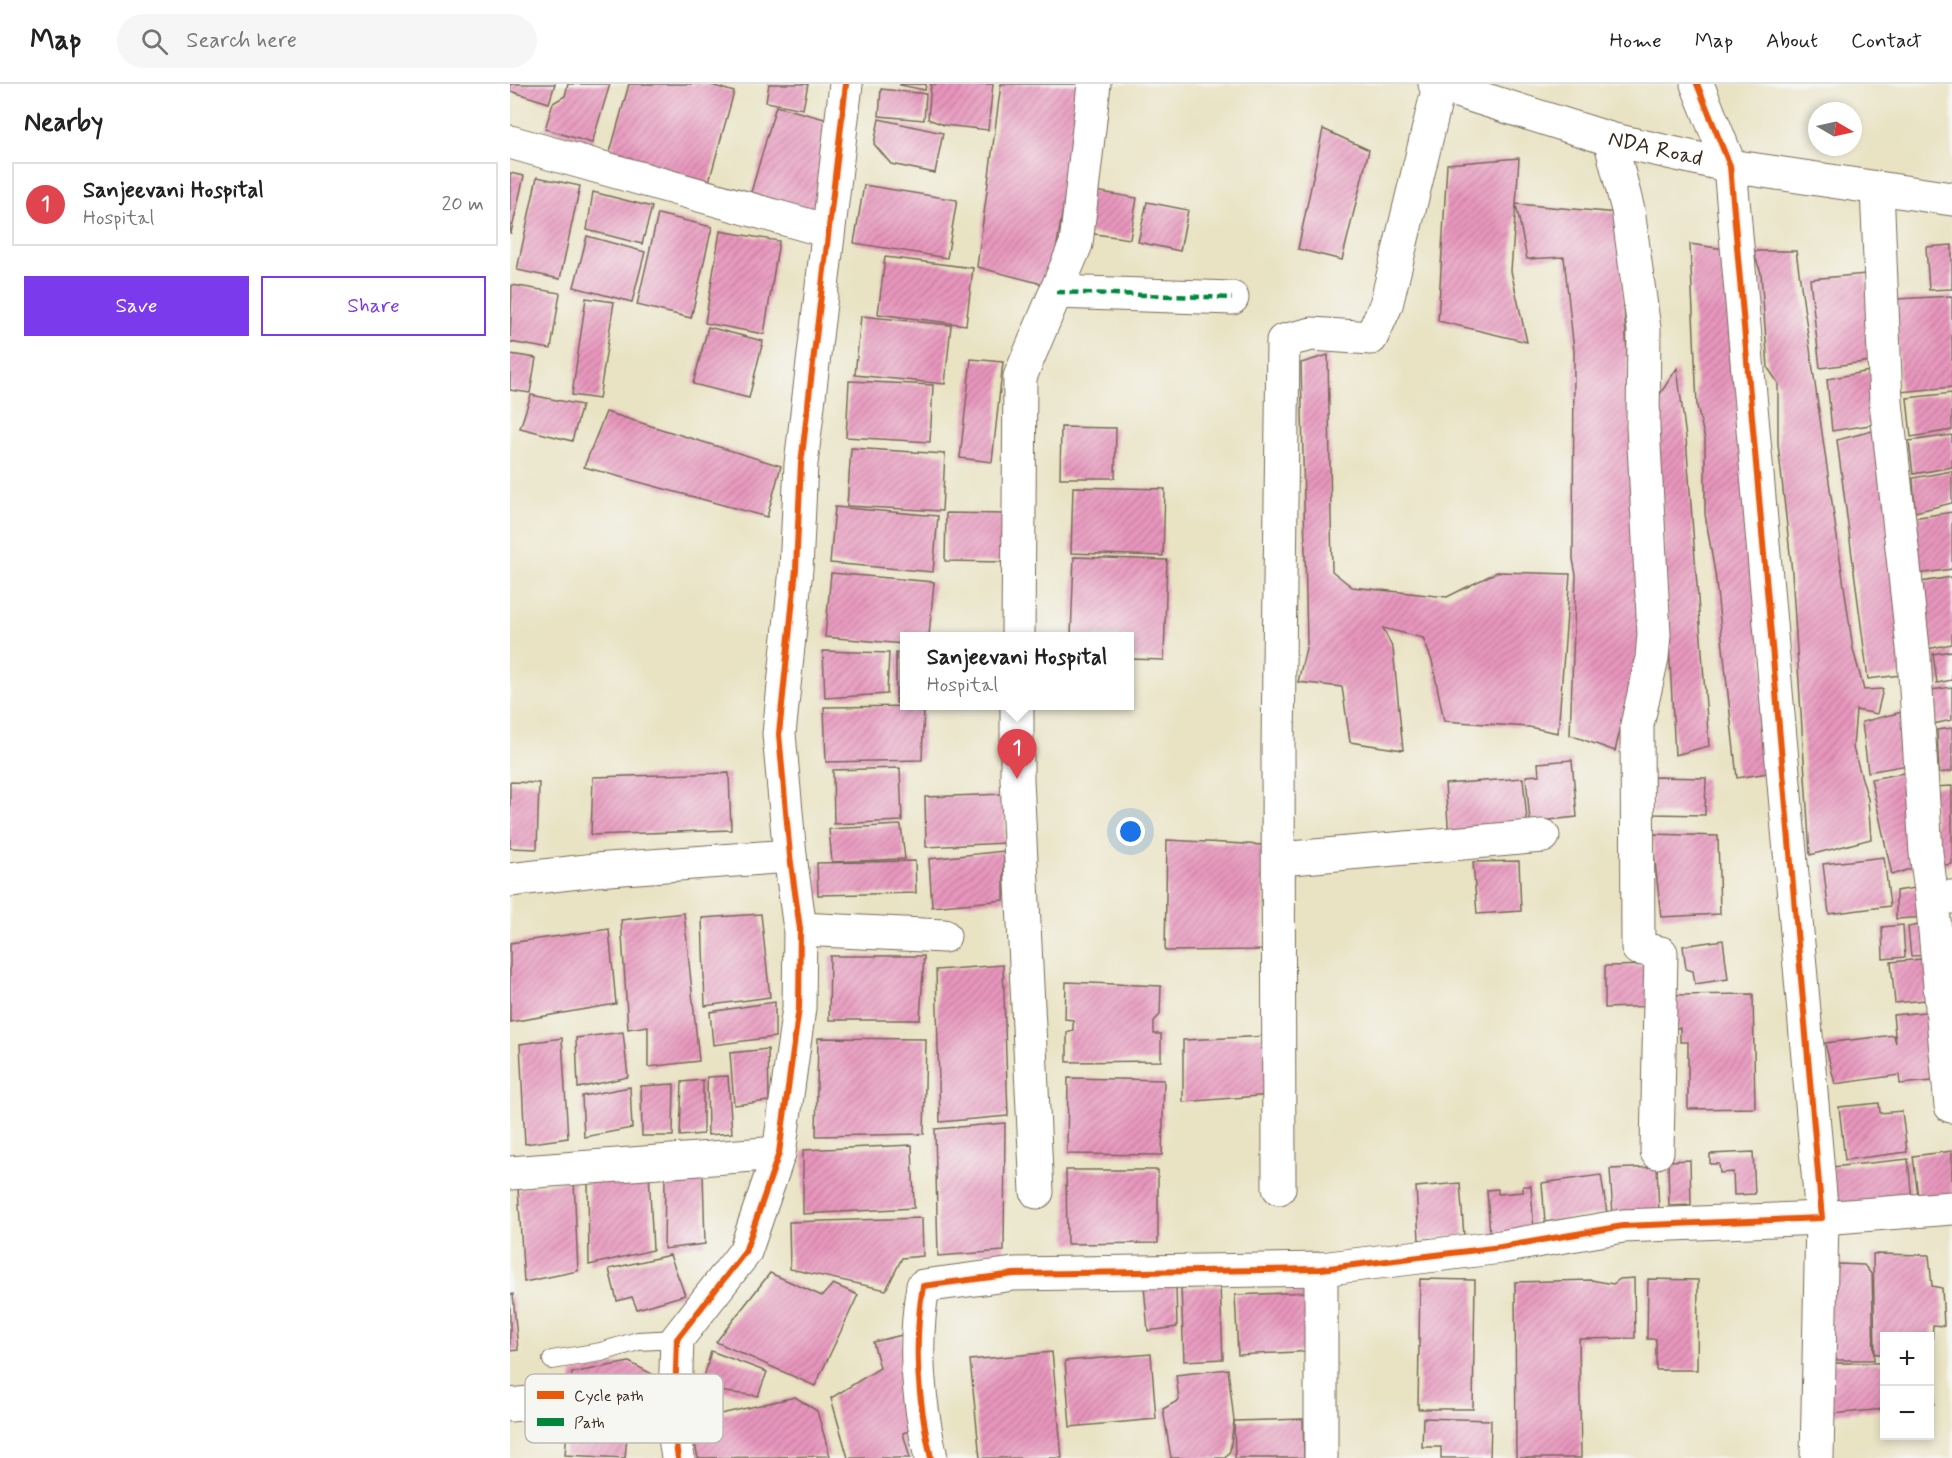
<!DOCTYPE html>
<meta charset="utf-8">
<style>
:root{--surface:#fff;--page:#f6f6f6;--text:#222;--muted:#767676;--line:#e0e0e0;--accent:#7c3aed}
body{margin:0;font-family:Mynerve,sans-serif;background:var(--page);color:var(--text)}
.controls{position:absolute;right:18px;bottom:18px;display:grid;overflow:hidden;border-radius:0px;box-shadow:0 3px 9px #0003}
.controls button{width:54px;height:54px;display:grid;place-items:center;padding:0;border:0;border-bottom:2px solid var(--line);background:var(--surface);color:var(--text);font:30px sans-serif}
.compass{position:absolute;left:1298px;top:18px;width:54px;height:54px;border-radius:50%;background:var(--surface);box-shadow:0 3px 9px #0003;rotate:99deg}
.you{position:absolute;left:621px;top:748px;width:21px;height:21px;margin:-15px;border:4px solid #fff;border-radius:50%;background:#1a73e8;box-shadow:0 0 0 9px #1a73e833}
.badge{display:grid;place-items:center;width:39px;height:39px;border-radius:50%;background:var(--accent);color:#fff;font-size:20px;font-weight:700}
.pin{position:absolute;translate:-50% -50px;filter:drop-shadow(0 2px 3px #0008)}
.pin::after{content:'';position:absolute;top:32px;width:21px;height:18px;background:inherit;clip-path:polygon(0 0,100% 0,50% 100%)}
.popup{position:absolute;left:390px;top:548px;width:234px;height:78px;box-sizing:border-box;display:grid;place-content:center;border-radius:0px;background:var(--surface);filter:drop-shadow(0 2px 4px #0005);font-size:20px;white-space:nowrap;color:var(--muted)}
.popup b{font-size:22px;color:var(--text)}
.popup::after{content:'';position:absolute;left:50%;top:100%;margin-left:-12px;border:12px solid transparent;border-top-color:var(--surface)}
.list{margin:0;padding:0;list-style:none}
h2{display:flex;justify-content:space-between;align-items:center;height:78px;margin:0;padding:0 24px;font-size:26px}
h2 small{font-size:20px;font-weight:400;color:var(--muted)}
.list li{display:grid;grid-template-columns:39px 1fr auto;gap:18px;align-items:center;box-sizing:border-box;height:84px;margin:0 12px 12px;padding:0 12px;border:2px solid var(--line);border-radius:0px}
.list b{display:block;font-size:22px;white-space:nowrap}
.list p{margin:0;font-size:20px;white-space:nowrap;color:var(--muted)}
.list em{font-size:20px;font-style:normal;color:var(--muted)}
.actions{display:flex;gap:12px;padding:18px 24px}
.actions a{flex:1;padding:14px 0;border:2px solid var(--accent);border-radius:0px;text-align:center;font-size:21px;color:var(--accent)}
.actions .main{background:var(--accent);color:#fff}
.icon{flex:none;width:33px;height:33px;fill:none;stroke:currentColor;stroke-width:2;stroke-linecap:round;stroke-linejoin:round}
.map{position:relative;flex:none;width:1442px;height:1374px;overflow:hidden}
header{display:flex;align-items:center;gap:36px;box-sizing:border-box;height:84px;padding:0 30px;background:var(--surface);border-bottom:2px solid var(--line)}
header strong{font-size:28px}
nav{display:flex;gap:33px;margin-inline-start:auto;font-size:21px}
.search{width:420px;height:54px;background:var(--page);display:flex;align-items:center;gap:15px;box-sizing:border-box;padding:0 21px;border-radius:33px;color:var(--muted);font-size:22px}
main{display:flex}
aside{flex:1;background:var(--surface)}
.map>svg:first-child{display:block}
.building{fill:url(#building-hatch)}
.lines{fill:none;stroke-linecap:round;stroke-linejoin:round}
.service-casing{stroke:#786b58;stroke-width:20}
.minor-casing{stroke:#786b58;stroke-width:35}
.primary-casing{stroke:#786b58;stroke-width:35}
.service{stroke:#fff;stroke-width:18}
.minor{stroke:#fff;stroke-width:33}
.primary{stroke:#fff;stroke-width:33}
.quiet{stroke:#00873e;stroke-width:4.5;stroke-dasharray:9 4.5;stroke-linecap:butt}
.cycleway-casing{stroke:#f6f6f2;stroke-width:10}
.cycleway{stroke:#e8590c;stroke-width:6}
.labels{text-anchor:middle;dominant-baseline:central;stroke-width:5;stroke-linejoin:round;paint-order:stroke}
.street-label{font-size:22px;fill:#3b2a1e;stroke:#f6f6f2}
.key{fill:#f6f6f2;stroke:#beb9b2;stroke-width:1.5}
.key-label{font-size:16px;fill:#3b2a1e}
</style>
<header>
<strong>Map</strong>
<div class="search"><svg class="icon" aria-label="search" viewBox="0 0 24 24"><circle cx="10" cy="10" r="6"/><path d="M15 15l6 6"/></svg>Search here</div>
<nav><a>Home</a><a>Map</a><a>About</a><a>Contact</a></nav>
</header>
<main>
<aside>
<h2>Nearby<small></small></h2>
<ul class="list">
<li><span class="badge" style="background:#e0444e">1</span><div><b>Sanjeevani Hospital</b><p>Hospital</p></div><em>20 m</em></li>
</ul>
<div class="actions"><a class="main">Save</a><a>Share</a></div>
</aside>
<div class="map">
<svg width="1442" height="1374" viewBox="0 0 1442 1374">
<defs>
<pattern id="building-hatch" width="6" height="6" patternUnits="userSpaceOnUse" patternTransform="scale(1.5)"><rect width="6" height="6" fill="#e896bd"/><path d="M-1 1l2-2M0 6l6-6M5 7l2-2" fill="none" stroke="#bd7b99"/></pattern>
</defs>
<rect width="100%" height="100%" fill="#f6f6f2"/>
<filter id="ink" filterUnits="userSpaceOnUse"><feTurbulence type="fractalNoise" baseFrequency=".0167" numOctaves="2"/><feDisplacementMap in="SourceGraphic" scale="12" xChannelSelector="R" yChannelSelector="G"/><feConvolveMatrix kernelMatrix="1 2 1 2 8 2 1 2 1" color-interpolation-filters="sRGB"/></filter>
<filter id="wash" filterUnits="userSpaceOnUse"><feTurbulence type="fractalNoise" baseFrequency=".008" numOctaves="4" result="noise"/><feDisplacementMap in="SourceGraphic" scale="24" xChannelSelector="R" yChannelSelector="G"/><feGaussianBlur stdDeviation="1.35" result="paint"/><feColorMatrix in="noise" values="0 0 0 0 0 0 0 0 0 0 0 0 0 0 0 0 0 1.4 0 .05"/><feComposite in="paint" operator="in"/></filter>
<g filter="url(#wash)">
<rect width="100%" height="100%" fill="#e9e3c4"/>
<g id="blocks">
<!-- building -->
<g class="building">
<polygon points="0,0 45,0 39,19 0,7"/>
<polygon points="58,0 100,0 82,59 35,45 43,19 55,12"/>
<polygon points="119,0 198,0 224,8 198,101 99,72"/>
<polygon points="259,0 298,0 293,25 256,18"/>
<polygon points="390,0 416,0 415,6 390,1"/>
<polygon points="421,0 483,0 478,46 434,41 418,35"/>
<polygon points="491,0 574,0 540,202 467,183"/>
<polygon points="371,5 416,10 414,36 369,32"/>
<polygon points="266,22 330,39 310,134 239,115"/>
<polygon points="369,35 433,49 425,89 381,80 364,60"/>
<polygon points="813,45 859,66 832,176 788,165"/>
<polygon points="1009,74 1006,120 1108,129 1133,515 1127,576 1105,667 1060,651 1066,491 1063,475 1064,267 1054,173 1017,175 1006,120 1001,187 1017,258 928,237 937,80"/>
<polygon points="0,89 14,92 1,149 0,149"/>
<polygon points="27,93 70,102 50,195 7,186"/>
<polygon points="354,101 447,116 437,174 344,159"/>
<polygon points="579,106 627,114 620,155 571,148"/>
<polygon points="83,108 142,123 132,160 77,146"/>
<polygon points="637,118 678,126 670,167 628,158"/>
<polygon points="148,130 202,143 181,234 127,221"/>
<polygon points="210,147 269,157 254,250 195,239"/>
<polygon points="77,152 135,168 122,218 64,203"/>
<polygon points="1180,160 1214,165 1264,688 1227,694 1205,489 1195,430 1195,355 1187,322"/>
<polygon points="1442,161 1442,205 1419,206 1416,163"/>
<polygon points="1243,167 1286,167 1343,565 1354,606 1373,605 1367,630 1346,626 1343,664 1358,715 1361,755 1300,771 1282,488 1268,360 1268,299 1258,284 1251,189"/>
<polygon points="375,173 463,184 456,241 368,230"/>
<polygon points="1356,190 1361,277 1310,284 1300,195"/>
<polygon points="2,201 50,209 41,265 0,258"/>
<polygon points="1442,212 1442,303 1390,308 1386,215"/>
<polygon points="76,214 104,218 89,315 62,311"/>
<polygon points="351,232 441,241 435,300 345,291"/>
<polygon points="198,243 253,257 239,314 183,300"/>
<polygon points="0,270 26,274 20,309 0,306"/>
<polygon points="818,271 822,487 842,503 937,513 987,488 1060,490 1048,649 1019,643 934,637 922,577 913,554 873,544 883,565 893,666 840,658 832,603 788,598 797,560 791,279"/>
<polygon points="461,275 493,278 482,378 450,374"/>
<polygon points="1167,284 1176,354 1199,662 1165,671 1146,316"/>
<polygon points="1360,287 1366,340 1322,347 1317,295"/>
<polygon points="339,297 423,301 420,358 336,353"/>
<polygon points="1442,309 1442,346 1401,353 1397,314"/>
<polygon points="21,311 72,321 62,357 10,344"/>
<polygon points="96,328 271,382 257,433 74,383"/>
<polygon points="551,343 606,344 605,394 550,394"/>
<polygon points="1370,345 1399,590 1358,595 1327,356"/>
<polygon points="1442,351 1442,383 1403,390 1399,357"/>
<polygon points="341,364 435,370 432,427 337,422"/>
<polygon points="1442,387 1442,419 1405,428 1403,394"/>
<polygon points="563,403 655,405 653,472 561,469"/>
<polygon points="325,423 428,432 423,488 320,479"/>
<polygon points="1442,428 1442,485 1408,490 1403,434"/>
<polygon points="436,429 495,430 494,478 435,477"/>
<polygon points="564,473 657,476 654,576 620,575 620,552 561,552"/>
<polygon points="321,489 424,498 419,552 394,552 394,560 315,553"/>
<polygon points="1442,493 1442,560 1417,565 1411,498"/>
<polygon points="313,567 379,569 377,610 315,614"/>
<polygon points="1442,567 1442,596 1427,599 1423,570"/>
<polygon points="386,569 394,569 394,618 386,619"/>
<polygon points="1442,603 1442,636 1423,640 1422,606"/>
<polygon points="414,622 412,676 316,678 314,623"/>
<polygon points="1400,626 1404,680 1358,688 1352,638"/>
<polygon points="1442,644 1442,687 1429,689 1427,646"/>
<polygon points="1062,676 1067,733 1020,738 1016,692 1029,691 1028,679"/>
<polygon points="390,684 392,737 324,740 323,686"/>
<polygon points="1400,688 1412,781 1382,791 1361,695"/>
<polygon points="219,689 221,746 81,751 83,693"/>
<polygon points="1144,693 1196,694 1195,731 1142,730"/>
<polygon points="1013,694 1018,746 939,753 935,700"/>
<polygon points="0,698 29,699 27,765 0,764"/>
<polygon points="1442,702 1442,780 1428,782 1422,703"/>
<polygon points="495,710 495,759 416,763 415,713"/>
<polygon points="391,741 395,775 322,778 319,745"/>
<polygon points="1142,750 1208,752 1210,830 1151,833"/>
<polygon points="657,756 754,761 752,866 655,867"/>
<polygon points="494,767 494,816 422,823 419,775"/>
<polygon points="1374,773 1380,822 1319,830 1313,780"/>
<polygon points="405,777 406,809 308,811 307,779"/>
<polygon points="1009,777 1011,827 967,830 963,778"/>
<polygon points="1412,803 1417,833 1386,835 1386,807"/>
<polygon points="174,829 189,977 138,983 138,942 118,945 111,836"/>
<polygon points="251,830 260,913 195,922 192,834"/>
<polygon points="1414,840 1417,871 1401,872 1398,843"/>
<polygon points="1393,841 1395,873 1373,875 1372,843"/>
<polygon points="99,845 106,920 0,938 0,859"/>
<polygon points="1213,856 1218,895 1185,900 1183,887 1176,885 1173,862"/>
<polygon points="320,872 414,872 410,936 319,936"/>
<polygon points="1422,874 1426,915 1385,919 1381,878"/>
<polygon points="493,881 498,1032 430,1038 426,886"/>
<polygon points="1145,881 1145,922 1095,924 1095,882"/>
<polygon points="556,898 651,902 650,931 644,937 644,950 651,950 651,977 557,978 557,948 563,946 563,936 555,935"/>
<polygon points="1243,910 1245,1024 1178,1025 1178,958 1170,958 1170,944 1163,944 1163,911"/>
<polygon points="265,918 265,953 203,961 200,928"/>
<polygon points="1425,927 1432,996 1390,1000 1389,991 1325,1000 1315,959 1384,951 1386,959 1383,931"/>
<polygon points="113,948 118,993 68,1004 66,954"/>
<polygon points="759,952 761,1011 673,1018 673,956"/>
<polygon points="52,954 58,1054 15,1060 10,960"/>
<polygon points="308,954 416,955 414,1050 306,1052"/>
<polygon points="258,965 259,1017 224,1021 220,969"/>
<polygon points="218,992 222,1049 198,1051 197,993"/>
<polygon points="558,994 654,996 652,1071 557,1070"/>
<polygon points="193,996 193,1050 170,1052 172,998"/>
<polygon points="164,1000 163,1052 132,1052 131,1002"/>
<polygon points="120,1003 122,1044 74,1053 72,1012"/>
<polygon points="1369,1019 1370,1029 1392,1027 1397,1068 1335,1076 1329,1023"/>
<polygon points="495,1039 494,1167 428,1172 425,1045"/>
<polygon points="402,1061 404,1124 293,1130 293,1066"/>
<polygon points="1442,1067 1442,1117 1409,1121 1403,1072"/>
<polygon points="1243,1068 1245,1110 1224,1111 1223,1088 1210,1089 1209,1080 1200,1080 1200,1070"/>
<polygon points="1398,1075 1402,1116 1327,1123 1322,1083"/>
<polygon points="1180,1076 1181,1121 1159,1122 1158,1077"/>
<polygon points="1147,1083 1149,1128 1103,1131 1100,1085"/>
<polygon points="556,1086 648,1086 648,1159 557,1160"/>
<polygon points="139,1088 143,1166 79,1181 78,1096"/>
<polygon points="193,1089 195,1160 154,1165 155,1093"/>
<polygon points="1091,1091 1097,1129 1035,1138 1032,1099"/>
<polygon points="64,1096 68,1187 14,1198 8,1105"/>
<polygon points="950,1099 954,1152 909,1156 906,1103"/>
<polygon points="1013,1102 1021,1102 1024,1149 980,1152 977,1106 988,1105 988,1110 1013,1108"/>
<polygon points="412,1134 413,1172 392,1174 376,1206 280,1185 279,1138"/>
<polygon points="1363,1170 1419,1171 1422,1202 1432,1204 1434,1242 1423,1241 1422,1261 1420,1261 1420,1252 1374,1252 1374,1270 1365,1270"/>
<polygon points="160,1171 175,1211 127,1225 122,1213 107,1217 99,1185"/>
<polygon points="1328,1180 1354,1181 1362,1191 1364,1276 1318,1276 1316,1194 1327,1194"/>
<polygon points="260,1189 312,1212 323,1200 348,1211 305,1302 206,1258"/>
<polygon points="1124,1194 1125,1254 1069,1255 1071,1374 1006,1374 1005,1198 1081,1196 1103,1200 1110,1195"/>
<polygon points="910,1195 965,1196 963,1325 908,1325"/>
<polygon points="1138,1195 1188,1196 1187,1286 1146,1286 1146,1255 1137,1255"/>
<polygon points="634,1202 666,1202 667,1243 638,1247"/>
<polygon points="710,1202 713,1275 674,1277 671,1204"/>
<polygon points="800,1208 803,1267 728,1271 725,1211"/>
<polygon points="3,1210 8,1266 0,1267 0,1211"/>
<polygon points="392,1251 406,1344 393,1349 400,1374 338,1374 321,1314 370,1284 363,1258"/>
<polygon points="201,1267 257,1288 248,1312 191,1305"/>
<polygon points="542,1268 552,1374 470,1374 460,1276"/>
<polygon points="641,1270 646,1335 560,1343 555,1277"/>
<polygon points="119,1278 142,1290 150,1329 117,1352 115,1374 55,1371 62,1289"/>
<polygon points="1310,1279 1374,1279 1374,1325 1312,1331"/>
<polygon points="1420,1279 1422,1280 1424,1320 1420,1320"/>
<polygon points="718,1285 724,1337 720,1367 715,1374 661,1374 653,1325 669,1316 666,1291"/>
<polygon points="285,1313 307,1327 320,1372 188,1374 180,1337"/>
<polygon points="913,1334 981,1336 980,1374 931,1374 931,1363 912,1363"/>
<polygon points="793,1335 794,1374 725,1374 724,1337"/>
</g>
</g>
</g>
<g filter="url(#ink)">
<use href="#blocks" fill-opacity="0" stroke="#786b58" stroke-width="1.5"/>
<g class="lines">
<!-- service casing -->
<g class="service-casing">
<polyline id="service" points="42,1276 91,1268 128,1257 167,1255"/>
</g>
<!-- minor casing -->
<g class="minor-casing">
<g id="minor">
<polyline points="1100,55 1118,126 1134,245 1133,342 1144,550 1142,574 1127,641 1128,864 1151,869 1147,1068"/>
<polyline points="0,58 318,147"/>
<polyline points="1367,104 1376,318 1404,573 1416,769 1422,814 1442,813"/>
<polyline points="546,208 722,214"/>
<polyline points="508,552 510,293 566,160 584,0"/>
<polyline points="507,622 507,695 527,1108"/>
<polyline points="770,775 1033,752"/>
<polyline points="0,796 85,786 280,772"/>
<polyline points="1422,814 1441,1022"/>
<polyline points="290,845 434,852"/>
<polyline points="0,1089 269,1069"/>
<polyline points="769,1104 768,662 773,257 802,250 861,254 876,221 929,2"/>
<polyline points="811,1185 811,1374"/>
<polyline points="0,1321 29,1318"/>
<polyline points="168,1374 164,1347 167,1255 235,1168 269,1069 289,924 290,845 280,772 269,650 286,485 291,380 336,0"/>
<path d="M421,1374C408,1316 403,1261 413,1202L504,1190L811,1185L991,1163L1113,1142L1312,1134L1220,82L1187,0"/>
<polyline points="1307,1374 1312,1134 1442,1124"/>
</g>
</g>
<!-- primary casing -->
<g class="primary-casing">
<g id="primary">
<path id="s1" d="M925,0L1100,55L1220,82L1442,115"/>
</g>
</g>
<!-- service -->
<use href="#service" class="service"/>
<!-- minor -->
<use href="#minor" class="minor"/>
<!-- primary -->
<use href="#primary" class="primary"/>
<!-- quiet -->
<polyline class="quiet" points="546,208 722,214"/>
<!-- cycleway casing -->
<g class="cycleway-casing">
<g id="cycleway">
<polyline points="168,1374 164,1347 167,1255 235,1168 269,1069 289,924 290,845 280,772 269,650 286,485 291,380 336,0"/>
<path d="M421,1374C408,1316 403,1261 413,1202L504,1190L811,1185L991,1163L1113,1142L1312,1134L1220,82L1187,0"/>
</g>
</g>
<!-- cycleway -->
<use href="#cycleway" class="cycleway"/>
</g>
</g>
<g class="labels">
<!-- street labels -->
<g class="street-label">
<text stroke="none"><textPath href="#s1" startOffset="230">NDA Road</textPath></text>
</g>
</g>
<!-- legend -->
<rect x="15" y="1290" width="198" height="69" rx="9" class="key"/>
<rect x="27" y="1307" width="27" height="8" fill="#e8590c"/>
<rect x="27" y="1334" width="27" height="8" fill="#00873e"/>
<g class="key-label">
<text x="64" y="1317">Cycle path</text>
<text x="64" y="1344">Path</text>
</g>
</svg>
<div class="controls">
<button>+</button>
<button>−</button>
</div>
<svg class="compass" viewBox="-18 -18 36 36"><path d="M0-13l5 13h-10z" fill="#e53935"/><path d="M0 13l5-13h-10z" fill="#767676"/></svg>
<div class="you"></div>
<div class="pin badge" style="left:507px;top:695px;background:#e0444e">1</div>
<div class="popup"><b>Sanjeevani Hospital</b>Hospital</div>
</div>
</main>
